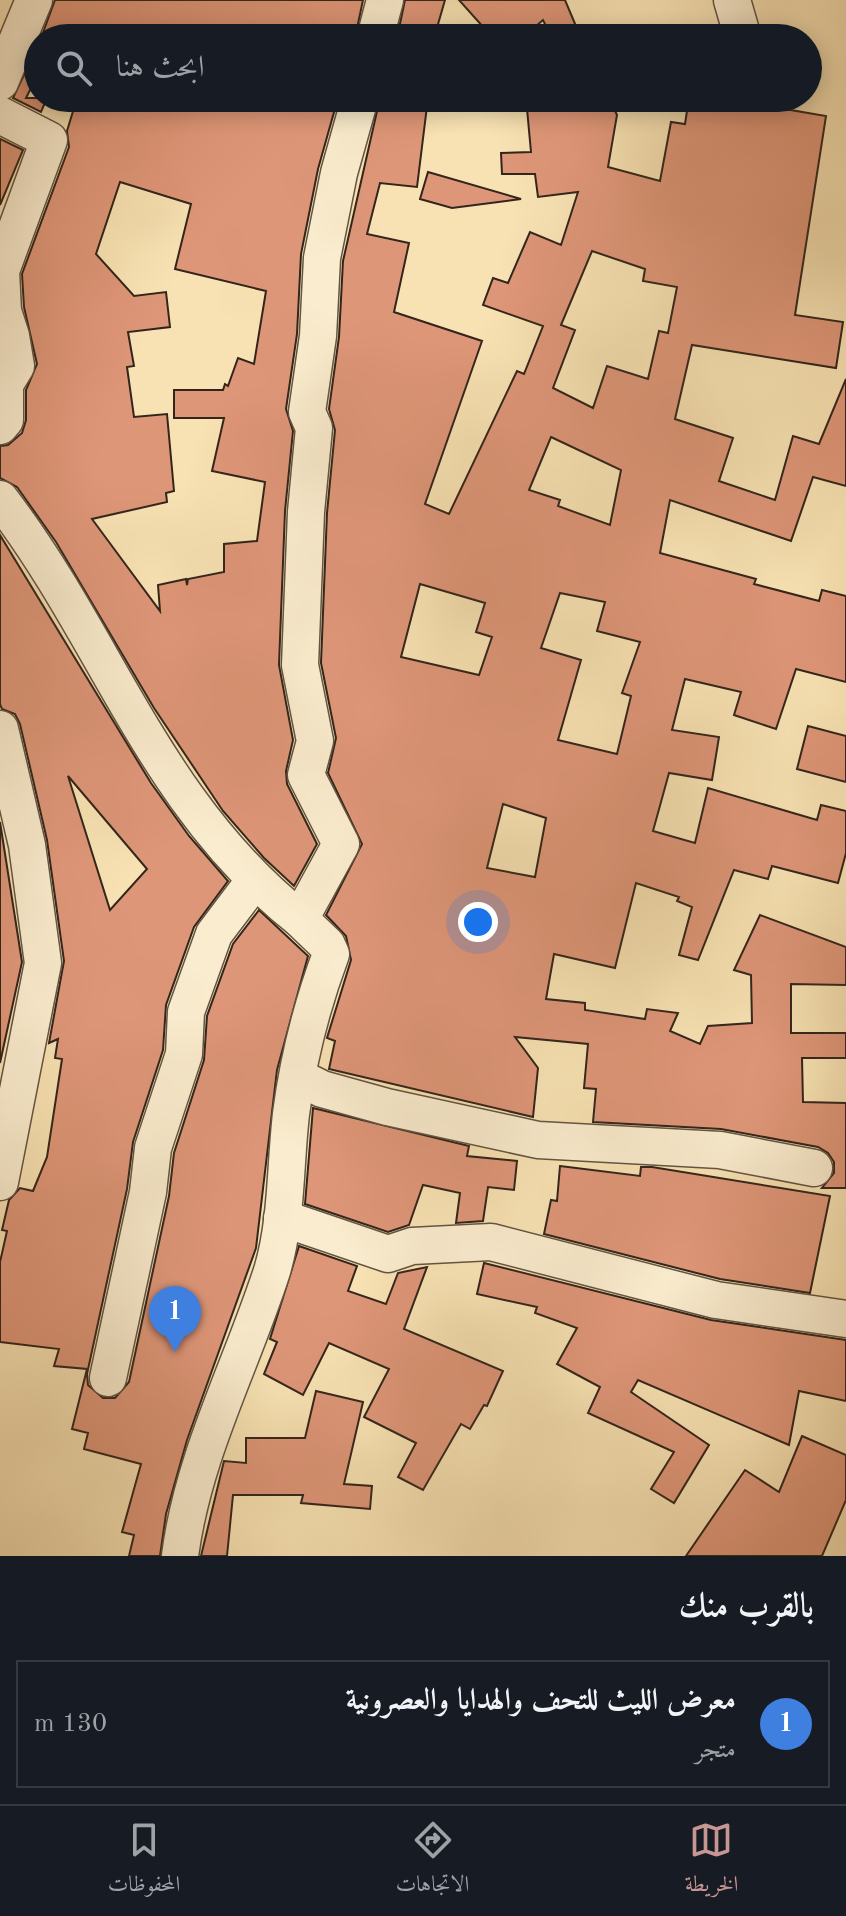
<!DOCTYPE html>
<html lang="ar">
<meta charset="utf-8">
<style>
:root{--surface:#171b24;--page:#242831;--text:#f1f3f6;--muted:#9ea1a6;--line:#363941;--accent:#c59692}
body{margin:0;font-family:"Old Standard TT",Amiri,serif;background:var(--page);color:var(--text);direction:rtl}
.you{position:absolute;left:478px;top:922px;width:28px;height:28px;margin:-20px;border:6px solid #fff;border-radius:50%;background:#1a73e8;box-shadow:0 0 0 12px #1a73e833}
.badge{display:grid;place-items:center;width:52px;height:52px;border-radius:50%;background:var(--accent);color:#fff;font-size:26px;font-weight:700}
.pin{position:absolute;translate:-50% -66px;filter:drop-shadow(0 2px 4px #0008)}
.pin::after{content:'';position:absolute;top:42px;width:28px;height:24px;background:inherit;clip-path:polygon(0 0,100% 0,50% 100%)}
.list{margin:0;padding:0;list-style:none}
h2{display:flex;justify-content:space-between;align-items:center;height:104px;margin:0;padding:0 32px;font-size:34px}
h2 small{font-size:26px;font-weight:400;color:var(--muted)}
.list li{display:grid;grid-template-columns:52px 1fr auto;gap:24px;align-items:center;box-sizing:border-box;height:128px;margin:0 16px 16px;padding:0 16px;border:2px solid var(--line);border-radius:0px}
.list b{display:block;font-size:30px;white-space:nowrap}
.list p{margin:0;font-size:26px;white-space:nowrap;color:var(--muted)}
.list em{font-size:26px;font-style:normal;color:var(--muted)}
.icon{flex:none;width:44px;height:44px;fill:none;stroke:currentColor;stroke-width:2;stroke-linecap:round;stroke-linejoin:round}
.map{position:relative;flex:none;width:846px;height:1556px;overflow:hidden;direction:ltr}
.search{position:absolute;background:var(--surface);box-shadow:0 4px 20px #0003;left:24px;right:24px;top:24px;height:88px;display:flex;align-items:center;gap:20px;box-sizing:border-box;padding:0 28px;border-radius:44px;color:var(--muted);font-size:30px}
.sheet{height:248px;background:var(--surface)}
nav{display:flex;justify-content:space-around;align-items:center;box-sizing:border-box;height:112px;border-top:2px solid var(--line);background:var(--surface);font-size:22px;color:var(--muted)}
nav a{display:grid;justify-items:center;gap:4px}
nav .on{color:var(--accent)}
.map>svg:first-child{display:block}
.building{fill:#de9678;stroke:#32251c;stroke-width:2;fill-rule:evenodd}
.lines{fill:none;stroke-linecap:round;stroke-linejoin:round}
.minor-casing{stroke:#645442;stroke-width:39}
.minor{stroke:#faecce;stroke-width:36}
</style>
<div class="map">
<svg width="846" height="1556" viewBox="0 0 846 1556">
<rect width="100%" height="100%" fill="#f8e2b3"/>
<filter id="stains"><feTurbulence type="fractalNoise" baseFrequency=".0025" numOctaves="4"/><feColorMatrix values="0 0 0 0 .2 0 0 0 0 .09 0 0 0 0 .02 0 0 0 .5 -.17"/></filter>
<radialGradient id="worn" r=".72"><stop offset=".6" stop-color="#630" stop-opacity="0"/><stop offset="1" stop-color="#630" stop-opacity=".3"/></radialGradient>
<!-- building -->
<g class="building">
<polygon points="55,0 363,0 355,38 41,38"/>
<polygon points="405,0 445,0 434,38 397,38"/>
<polygon points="459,0 565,0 581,38 552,38 543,20 522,38 493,38"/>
<polygon points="38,45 38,74 26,98 47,98 41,112 13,98"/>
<path d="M77,98L104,106L112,98H338L318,169L301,254L297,334L286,409L293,431L285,511L279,665L293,740L286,771L287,784L317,844L294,886L264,858L223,811L154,708L56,542L17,487L0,478V446L8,445L22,433L26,420V390L37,364L24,307L22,274L69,147L67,131ZM120,182L191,204L175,269L266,291L254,364L238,358L228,386L225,384L223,390H174V418H224L212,471L265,482L257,541L224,544V572L188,579L187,585L186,579L158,585L160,611L92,519L167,502L166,493L174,491L167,414L134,417L127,367L134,366L128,332L170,327L166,292L134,296L96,254Z"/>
<path d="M380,98H428L417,187L380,183L367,234L409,243L394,312L482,341L425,504L449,514L517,371L524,374L543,326L483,305L493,278L508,283L530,232L561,245L578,192L538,197L535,174H502L501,153L531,152L526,98H609L617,115L608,167L660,181L671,122L685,124L689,98H720L826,116L795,315L843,322L836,368L692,345L675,419L733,438L719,481L775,500L793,436L819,444L846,379V486L813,477L791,541L670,500L660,553L756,579L754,584L819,601L822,590L846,596V682L796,669L776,729L734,715L741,692L685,679L672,730L719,737L712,780L669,773L653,831L695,843L708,788L817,820L821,805L846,811V853L838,883L772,866L768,879L734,870L698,960L679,955L692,907L677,901L679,897L636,883L615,968L554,954L546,999L585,1003V1010L645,1019L647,1009L678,1013L670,1031L700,1044L708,1026L752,1023L751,975L734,970L760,915L846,947V985L791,984V1033H846V1058H802L803,1102L846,1103V1188H822L834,1173V1162L828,1153L818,1147L721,1129L593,1122L596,1089L584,1088L588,1044L515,1037L538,1068L533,1117L329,1069L335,1041L327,1038L351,960L346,936L326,915L362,844L328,773L336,738L321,663L327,513L335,430L329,409L339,337L343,261ZM592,251L645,269L643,281L677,287L668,333L659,331L648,379L607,366L593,408L553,388L575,330L561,325ZM551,437L621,470L610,525L558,506L560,500L529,490ZM420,584L485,603L476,632L492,637L479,675L401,657ZM560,593L605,602L597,631L640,642L622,693L631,696L617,754L558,740L581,660L541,648ZM503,804L546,818L535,877L487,868Z"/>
<polygon points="0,139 23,150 0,205"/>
<polygon points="428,172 521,199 452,208 420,199"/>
<path d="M0,535L151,783L189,836L228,881L194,927L166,1005L163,1050L133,1142L127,1189L87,1374L88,1385L103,1398H115L129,1382L169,1196L174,1153L204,1060L207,1016L233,944L259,910L308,956L277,1070L256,1248L187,1440L166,1514L160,1556H129L134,1535L122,1532L141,1464L84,1449L88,1433L72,1429L87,1369L54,1366L59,1349L0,1342V1262L7,1231L2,1230L9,1200L20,1188L33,1191L47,1157L62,1059L55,1058L58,1039L49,1043L64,961L47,840L20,724L15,714L2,709L0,704ZM68,776L147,869L110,910Z"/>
<polygon points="808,726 846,736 846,782 797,769"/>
<polygon points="0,822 22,962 0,1063"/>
<polygon points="313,1108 469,1146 467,1156 517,1161 514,1190 488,1187 483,1221 456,1223 460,1193 423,1185 409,1225 388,1232 305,1204"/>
<polygon points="560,1166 640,1176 641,1167 652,1167 830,1196 810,1293 720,1279 544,1234 551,1200 557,1201"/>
<polygon points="299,1246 357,1266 348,1291 386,1304 398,1273 427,1267 404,1329 503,1371 487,1406 484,1405 470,1429 461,1424 423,1490 398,1477 416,1443 364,1417 389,1369 329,1343 303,1395 264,1374 277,1342 270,1339"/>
<polygon points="484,1263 711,1320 846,1340 846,1401 799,1391 789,1445 638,1380 631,1392 709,1445 674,1503 651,1489 674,1452 588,1413 600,1387 557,1364 577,1328 535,1313 537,1307 477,1294"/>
<polygon points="316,1391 363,1402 344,1484 372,1486 370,1509 301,1503 303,1495 233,1495 227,1556 201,1556 224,1461 246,1463 246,1438 305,1438"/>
<polygon points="802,1436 846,1455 846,1500 822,1556 686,1556 745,1470 779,1492"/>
</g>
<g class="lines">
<!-- minor casing -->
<g class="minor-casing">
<g id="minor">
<polyline points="732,0 743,38"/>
<polyline points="375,38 385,0"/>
<polyline points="0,82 34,0"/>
<polyline points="0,115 49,140 1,271 3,311 11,336 16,366 5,384 5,420 0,426"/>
<path d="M0,499C109,641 153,802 300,919"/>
<polyline points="0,729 27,845 43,963 0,1182"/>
<polyline points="298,1077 322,1089 387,1107 538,1140 720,1150 814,1168"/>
<polyline points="282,1218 388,1254 412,1246 491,1242 716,1300 846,1319"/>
<polyline points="108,1378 148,1192 153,1148 184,1054 186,1012 214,934 254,881"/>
<path d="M180,1556C193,1455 241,1367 272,1271C287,1221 285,1166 291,1114C298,1060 312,1005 331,954L327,945L300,919L341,844L306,775L315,741L300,665L306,512L314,428L307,412L318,336L322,258L339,173L360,98"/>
</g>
</g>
<!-- minor -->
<use href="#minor" class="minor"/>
</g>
<rect width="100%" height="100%" filter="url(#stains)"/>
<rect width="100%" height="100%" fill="url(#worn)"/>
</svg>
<div class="you"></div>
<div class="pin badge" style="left:175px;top:1352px;background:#3f7fe0">1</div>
<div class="search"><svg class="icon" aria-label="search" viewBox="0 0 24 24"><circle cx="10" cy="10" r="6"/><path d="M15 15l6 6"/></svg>ابحث هنا</div>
</div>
<section class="sheet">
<h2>بالقرب منك<small></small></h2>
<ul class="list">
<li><span class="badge" style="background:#3f7fe0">1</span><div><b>معرض الليث للتحف والهدايا والعصرونية</b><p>متجر</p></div><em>130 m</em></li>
</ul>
</section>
<nav>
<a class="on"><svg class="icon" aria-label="map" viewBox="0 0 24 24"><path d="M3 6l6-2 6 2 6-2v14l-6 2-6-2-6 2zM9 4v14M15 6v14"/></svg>الخريطة</a>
<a><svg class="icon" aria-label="directions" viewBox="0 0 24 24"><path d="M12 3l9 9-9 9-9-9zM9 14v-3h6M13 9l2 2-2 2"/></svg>الاتجاهات</a>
<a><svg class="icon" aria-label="saved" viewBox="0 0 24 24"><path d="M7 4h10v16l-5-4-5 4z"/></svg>المحفوظات</a>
</nav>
